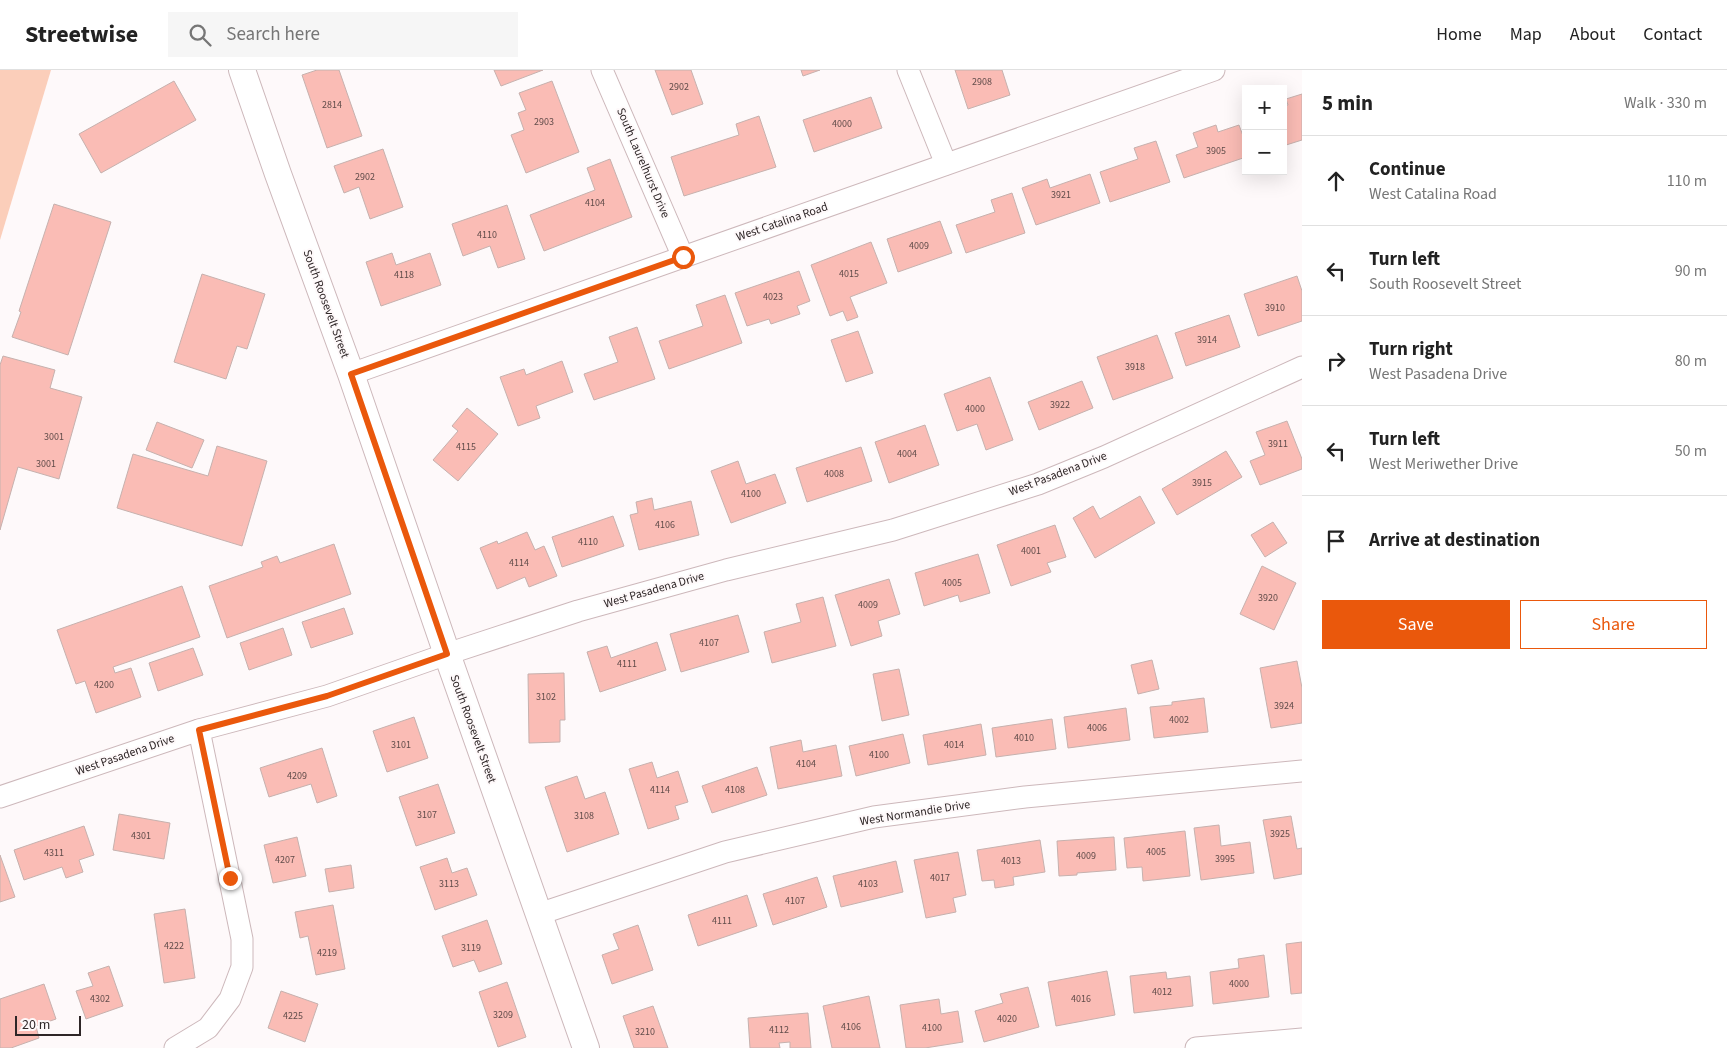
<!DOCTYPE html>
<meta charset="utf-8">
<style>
:root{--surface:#fff;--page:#f6f6f6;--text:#222;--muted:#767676;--line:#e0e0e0;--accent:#ea580c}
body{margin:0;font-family:"Source Sans 3",sans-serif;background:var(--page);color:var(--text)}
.controls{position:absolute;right:15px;top:15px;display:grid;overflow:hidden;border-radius:0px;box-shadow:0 5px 20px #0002}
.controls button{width:45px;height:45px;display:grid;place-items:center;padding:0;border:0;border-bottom:1px solid var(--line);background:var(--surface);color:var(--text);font:25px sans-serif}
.scale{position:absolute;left:15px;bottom:12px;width:66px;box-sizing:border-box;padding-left:5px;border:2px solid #2e2627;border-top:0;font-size:14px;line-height:18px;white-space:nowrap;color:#2e2627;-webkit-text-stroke:4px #fef9fa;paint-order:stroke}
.stop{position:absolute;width:15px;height:15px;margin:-11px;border:4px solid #ea580c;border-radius:50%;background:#fff}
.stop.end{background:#ea580c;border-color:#fff;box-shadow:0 1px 5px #0008}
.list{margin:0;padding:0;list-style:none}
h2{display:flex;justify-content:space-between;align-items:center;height:65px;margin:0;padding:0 20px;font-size:21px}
h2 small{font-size:16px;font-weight:400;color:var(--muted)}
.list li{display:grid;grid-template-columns:32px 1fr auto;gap:15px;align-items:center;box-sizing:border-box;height:90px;padding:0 20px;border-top:1px solid var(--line)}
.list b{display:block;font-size:19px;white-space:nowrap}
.list p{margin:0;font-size:16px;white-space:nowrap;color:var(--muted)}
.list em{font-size:16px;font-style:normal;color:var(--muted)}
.actions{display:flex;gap:10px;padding:15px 20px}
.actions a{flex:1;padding:11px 0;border:1px solid var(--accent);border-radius:0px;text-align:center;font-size:18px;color:var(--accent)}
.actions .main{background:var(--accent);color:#fff}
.icon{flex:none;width:28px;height:28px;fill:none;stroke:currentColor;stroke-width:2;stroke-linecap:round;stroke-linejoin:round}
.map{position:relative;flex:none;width:1302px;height:978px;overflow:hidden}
header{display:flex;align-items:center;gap:30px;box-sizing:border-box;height:70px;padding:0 25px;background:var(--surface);border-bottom:1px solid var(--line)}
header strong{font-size:24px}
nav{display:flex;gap:28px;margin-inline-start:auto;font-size:18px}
.search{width:350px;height:45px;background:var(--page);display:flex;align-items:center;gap:12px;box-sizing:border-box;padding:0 18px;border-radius:0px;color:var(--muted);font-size:19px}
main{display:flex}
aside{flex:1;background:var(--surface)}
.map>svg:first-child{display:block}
.green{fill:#fbceba}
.building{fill:#fabcb5;stroke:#c6b1ae}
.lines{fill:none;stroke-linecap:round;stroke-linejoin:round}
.minor-casing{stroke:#cdb8bb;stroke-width:23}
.tertiary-casing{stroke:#cdb8bb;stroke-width:28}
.minor{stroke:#fff;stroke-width:21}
.tertiary{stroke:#fff;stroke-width:26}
.route{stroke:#ea580c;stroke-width:6}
.labels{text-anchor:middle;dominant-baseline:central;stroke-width:4;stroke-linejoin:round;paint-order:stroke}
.number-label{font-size:10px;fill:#614c4a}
.street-label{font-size:12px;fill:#2e2627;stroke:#fef9fa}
</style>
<header>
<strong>Streetwise</strong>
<div class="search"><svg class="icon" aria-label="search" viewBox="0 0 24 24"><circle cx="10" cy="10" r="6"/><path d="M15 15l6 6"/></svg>Search here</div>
<nav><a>Home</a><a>Map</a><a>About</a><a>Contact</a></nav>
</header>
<main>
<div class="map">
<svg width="1302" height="978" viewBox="0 0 1302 978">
<rect width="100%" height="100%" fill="#fef9fa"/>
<!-- green -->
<polygon class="green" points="0,0 51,0 0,170"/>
<!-- building -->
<g class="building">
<polygon points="317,0 339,0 362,66 327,78 302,5"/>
<polygon points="494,0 543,0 501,16"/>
<polygon points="655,0 691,0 703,34 672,45"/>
<polygon points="801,0 820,0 803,6"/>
<polygon points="955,0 1002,0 1010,25 968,39"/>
<polygon points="174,11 196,50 101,103 79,64"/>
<polygon points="552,11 579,82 526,103 511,65 524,60 518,43 526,40 519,23"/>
<polygon points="1302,24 1302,70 1283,76 1283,36 1288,35 1286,29"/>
<polygon points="871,27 882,58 814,82 803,50"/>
<polygon points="759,46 776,97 684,126 671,87 739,65 736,54"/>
<polygon points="1216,55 1218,62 1239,55 1246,74 1246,87 1184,108 1176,85 1198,77 1193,63"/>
<polygon points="1156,71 1170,112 1110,132 1100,102 1138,89 1134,78"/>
<polygon points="383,79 403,137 370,149 359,117 344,123 334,96"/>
<polygon points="610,89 632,147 544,181 530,145 595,120 587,98"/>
<polygon points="1090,104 1100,133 1036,155 1022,118 1047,109 1050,118"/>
<polygon points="1012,123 1025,163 966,183 956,155 995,142 991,130"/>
<polygon points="54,134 111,152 68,285 12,267 21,242 19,241"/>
<polygon points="507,135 525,189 498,198 490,176 463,186 452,154"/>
<polygon points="940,151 952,183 898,202 887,169"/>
<polygon points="871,172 887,213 850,227 858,247 847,251 843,241 830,246 811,195"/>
<polygon points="392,183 396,195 430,183 441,215 381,236 366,192"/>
<polygon points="799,201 810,231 797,236 800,244 771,254 769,249 747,256 735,223"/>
<polygon points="202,204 265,224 247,279 237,276 226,309 174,292"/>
<polygon points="1297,206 1302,221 1302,251 1258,266 1244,224"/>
<polygon points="725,225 742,273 669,299 659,271 703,256 696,235"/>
<polygon points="1229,245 1240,277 1186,296 1175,263"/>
<polygon points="637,257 655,309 594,330 584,304 618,292 609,267"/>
<polygon points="858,261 873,303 846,312 831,270"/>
<polygon points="1157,265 1173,308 1113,330 1097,287"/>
<polygon points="3,286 55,300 50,318 82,327 59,409 18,397 0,460 0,295"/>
<polygon points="562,291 573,322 536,336 540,348 518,356 500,307 524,299 526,305"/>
<polygon points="990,307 1013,370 986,380 977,354 957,361 944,324"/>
<polygon points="1082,311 1093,338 1039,360 1028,332"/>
<polygon points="467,338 498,364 458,411 433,390 458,361 452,356"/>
<polygon points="1287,351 1302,389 1302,399 1260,415 1250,391 1265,385 1256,362"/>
<polygon points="157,352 204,370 192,398 146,380"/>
<polygon points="925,355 939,395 889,413 875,372"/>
<polygon points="217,376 267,391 242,476 117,438 133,384 208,406"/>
<polygon points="861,377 872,411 807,432 796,398"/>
<polygon points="1226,381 1242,407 1177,445 1162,419"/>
<polygon points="738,391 746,414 775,404 786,433 731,453 711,401"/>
<polygon points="1140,426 1155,453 1095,488 1073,448 1093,436 1100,449"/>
<polygon points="652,428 654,440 691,431 699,465 639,480 630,445 638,443 636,432"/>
<polygon points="613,446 624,476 562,497 552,467"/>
<polygon points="1273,452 1287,473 1265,487 1251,465"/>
<polygon points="1055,455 1066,487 1047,493 1051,502 1011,516 997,475"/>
<polygon points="527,462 535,480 544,476 557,506 529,517 525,507 497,519 480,478 497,471 498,474"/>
<polygon points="334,474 351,524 227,568 209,516 263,497 261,492 277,486 280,493"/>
<polygon points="978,484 990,523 960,532 958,525 924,536 915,503"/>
<polygon points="1262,496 1296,513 1274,560 1240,544"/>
<polygon points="889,509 900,544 878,551 882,566 851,576 835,525"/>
<polygon points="182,516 200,567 113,597 115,603 131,598 141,627 96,643 85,611 76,614 57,560"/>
<polygon points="823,527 836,576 772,593 764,562 801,552 796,534"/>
<polygon points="344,538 353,564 311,578 302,552"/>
<polygon points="738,545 749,582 681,602 670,564"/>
<polygon points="283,558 292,585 249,600 240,573"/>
<polygon points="657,572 666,600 600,622 587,582 607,576 611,588"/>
<polygon points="193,578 203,605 158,621 149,593"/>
<polygon points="1152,590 1159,619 1138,624 1131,595"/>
<polygon points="1297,591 1302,618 1302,653 1271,658 1260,598"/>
<polygon points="899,599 909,645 882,651 873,604"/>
<polygon points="564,603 565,650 560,650 560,672 529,673 528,604"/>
<polygon points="1204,628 1208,662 1154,668 1150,637 1172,635 1172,632"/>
<polygon points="1126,638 1130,670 1068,678 1064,647"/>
<polygon points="414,647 428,688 387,702 373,661"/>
<polygon points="1052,649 1056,679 996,687 992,658"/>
<polygon points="981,654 986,685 928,695 923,665"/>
<polygon points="903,664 910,693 856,706 849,676"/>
<polygon points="801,670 803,682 836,675 842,706 778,719 770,677"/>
<polygon points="322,678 337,726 317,733 311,714 269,727 260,698"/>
<polygon points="652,692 657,708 678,701 688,732 675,736 679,749 648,759 629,699"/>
<polygon points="757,697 767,725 712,743 702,716"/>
<polygon points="577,706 585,729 605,722 619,764 567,782 545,717"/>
<polygon points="438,714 455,763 416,776 399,727"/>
<polygon points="119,744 170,753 164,789 113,780"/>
<polygon points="1291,746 1297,779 1302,778 1302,804 1274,809 1263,750"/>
<polygon points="1219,755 1221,776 1250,772 1254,803 1201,810 1194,758"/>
<polygon points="84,756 94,785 79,790 83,802 66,808 62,797 24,810 14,780"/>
<polygon points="1185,761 1190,806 1143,811 1142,797 1127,798 1124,768"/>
<polygon points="297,767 306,806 273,813 264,775"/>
<polygon points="1114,767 1116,800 1077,803 1077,805 1059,806 1057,771"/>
<polygon points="1040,770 1045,802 1013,807 1014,815 995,818 994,810 982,811 977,780"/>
<polygon points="958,782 966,825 953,828 956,842 926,848 914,790"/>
<polygon points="0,785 15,827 0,832"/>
<polygon points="447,788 452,803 467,798 477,825 435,840 420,797"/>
<polygon points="896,791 903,822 841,837 833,806"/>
<polygon points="351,795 354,818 329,822 325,799"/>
<polygon points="817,807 827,837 773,855 763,824"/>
<polygon points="747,825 757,856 698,876 688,845"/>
<polygon points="333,835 345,899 316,905 308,866 300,868 295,842"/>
<polygon points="185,839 195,908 164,913 154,844"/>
<polygon points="487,850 502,894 479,902 474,890 453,897 442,866"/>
<polygon points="638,855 653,900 612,914 602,885 619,879 613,864"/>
<polygon points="1302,872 1302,923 1291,924 1286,874"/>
<polygon points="1264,885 1269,927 1213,934 1210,902 1239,898 1238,889"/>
<polygon points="109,896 123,936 86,949 76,921 93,916 88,903"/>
<polygon points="1107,901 1115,945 1056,956 1048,912"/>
<polygon points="1166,902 1167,909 1190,906 1193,936 1134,943 1130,906"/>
<polygon points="507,912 526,967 498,977 479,922"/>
<polygon points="44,914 56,949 36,956 39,968 11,978 0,978 0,929"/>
<polygon points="1028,917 1039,957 984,972 975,941 1003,933 1000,924"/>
<polygon points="281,921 318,934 305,972 268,958"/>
<polygon points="869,926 880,978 832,978 823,936"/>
<polygon points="939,929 941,944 958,941 963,972 925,978 906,978 900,935"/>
<polygon points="653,936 668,978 634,978 623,946"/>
<polygon points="808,943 811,978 790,978 790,972 779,973 780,978 750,978 748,948"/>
</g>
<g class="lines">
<!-- minor casing -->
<g class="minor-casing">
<g id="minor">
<polyline points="602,0 683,187"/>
<polyline points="908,0 946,94"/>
<polyline points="351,304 1214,0"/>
<polyline points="0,727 199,660 327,626 447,584 578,541 726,500 893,460 1038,414 1104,387 1302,297"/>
<polyline points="539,844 725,782 874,747 1025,727 1302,701"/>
<polyline points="175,978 208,958 230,929 242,897 242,869 199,660"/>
<polyline points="1196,978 1302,969"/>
</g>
</g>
<!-- tertiary casing -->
<g class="tertiary-casing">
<polyline id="tertiary" points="242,0 278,104 351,304 447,584 586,978"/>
</g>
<!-- minor -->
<use href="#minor" class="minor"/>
<!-- tertiary -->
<use href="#tertiary" class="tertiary"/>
</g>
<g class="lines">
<!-- route -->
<polyline class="route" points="230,808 199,660 327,626 447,584 351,304 683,187"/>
</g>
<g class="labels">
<!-- number labels -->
<g class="number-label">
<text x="982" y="12">2908</text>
<text x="679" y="17">2902</text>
<text x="332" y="35">2814</text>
<text x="544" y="52">2903</text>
<text x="842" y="54">4000</text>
<text x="1216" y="81">3905</text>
<text x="365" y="107">2902</text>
<text x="1061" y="125">3921</text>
<text x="595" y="133">4104</text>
<text x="487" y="165">4110</text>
<text x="919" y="176">4009</text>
<text x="849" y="204">4015</text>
<text x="404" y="205">4118</text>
<text x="773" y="227">4023</text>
<text x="1275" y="238">3910</text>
<text x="1207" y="270">3914</text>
<text x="1135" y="297">3918</text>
<text x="1060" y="335">3922</text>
<text x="975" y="339">4000</text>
<text x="54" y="367">3001</text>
<text x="1278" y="374">3911</text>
<text x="466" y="377">4115</text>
<text x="907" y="384">4004</text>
<text x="46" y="394">3001</text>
<text x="834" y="404">4008</text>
<text x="1202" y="413">3915</text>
<text x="751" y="424">4100</text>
<text x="665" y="455">4106</text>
<text x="588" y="472">4110</text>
<text x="1031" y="481">4001</text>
<text x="519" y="493">4114</text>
<text x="952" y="513">4005</text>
<text x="1268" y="528">3920</text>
<text x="868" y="535">4009</text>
<text x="709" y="573">4107</text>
<text x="627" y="594">4111</text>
<text x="104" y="615">4200</text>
<text x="546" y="627">3102</text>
<text x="1284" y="636">3924</text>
<text x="1179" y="650">4002</text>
<text x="1097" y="658">4006</text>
<text x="1024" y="668">4010</text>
<text x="401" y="675">3101</text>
<text x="954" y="675">4014</text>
<text x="879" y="685">4100</text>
<text x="806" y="694">4104</text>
<text x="297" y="706">4209</text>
<text x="660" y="720">4114</text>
<text x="735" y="720">4108</text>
<text x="427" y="745">3107</text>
<text x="584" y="746">3108</text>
<text x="1280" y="764">3925</text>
<text x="141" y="766">4301</text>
<text x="1156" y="782">4005</text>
<text x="54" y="783">4311</text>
<text x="1086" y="786">4009</text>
<text x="1225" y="789">3995</text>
<text x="285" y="790">4207</text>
<text x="1011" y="791">4013</text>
<text x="940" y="808">4017</text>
<text x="449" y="814">3113</text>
<text x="868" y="814">4103</text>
<text x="795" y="831">4107</text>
<text x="722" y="851">4111</text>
<text x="174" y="876">4222</text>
<text x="471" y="878">3119</text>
<text x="327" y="883">4219</text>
<text x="1239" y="914">4000</text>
<text x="1162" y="922">4012</text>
<text x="100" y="929">4302</text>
<text x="1081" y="929">4016</text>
<text x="503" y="945">3209</text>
<text x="293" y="946">4225</text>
<text x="1007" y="949">4020</text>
<text x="851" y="957">4106</text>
<text x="932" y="958">4100</text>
<text x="779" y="960">4112</text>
<text x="645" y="962">3210</text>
</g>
<!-- street labels -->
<g class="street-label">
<text transform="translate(643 93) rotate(67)">South Laurelhurst Drive</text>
<text transform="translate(782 152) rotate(-19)">West Catalina Road</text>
<text transform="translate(326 234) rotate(70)">South Roosevelt Street</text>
<text transform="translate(1058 404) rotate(-21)">West Pasadena Drive</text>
<text transform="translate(654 520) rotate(-16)">West Pasadena Drive</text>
<text transform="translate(473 659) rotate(70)">South Roosevelt Street</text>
<text transform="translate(125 685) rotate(-19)">West Pasadena Drive</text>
<text transform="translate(915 743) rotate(-9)">West Normandie Drive</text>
</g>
</g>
</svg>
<div class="controls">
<button>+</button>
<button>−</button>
</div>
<div class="scale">20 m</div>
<div class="stop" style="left:683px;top:187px"></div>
<div class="stop end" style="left:230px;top:808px"></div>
</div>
<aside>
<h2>5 min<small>Walk · 330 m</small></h2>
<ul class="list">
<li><svg class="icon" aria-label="ahead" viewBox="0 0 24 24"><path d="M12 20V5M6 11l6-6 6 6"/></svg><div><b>Continue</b><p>West Catalina Road</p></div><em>110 m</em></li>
<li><svg class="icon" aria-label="left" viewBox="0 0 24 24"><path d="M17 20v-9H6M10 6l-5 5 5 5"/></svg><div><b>Turn left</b><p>South Roosevelt Street</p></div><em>90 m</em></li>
<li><svg class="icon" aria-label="right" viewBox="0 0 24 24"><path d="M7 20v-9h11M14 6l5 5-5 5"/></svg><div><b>Turn right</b><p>West Pasadena Drive</p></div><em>80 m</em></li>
<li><svg class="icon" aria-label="left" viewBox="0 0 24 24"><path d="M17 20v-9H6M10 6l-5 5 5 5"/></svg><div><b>Turn left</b><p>West Meriwether Drive</p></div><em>50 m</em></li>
<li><svg class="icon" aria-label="arrive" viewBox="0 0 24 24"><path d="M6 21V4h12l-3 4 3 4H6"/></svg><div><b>Arrive at destination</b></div></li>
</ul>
<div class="actions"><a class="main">Save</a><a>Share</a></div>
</aside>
</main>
